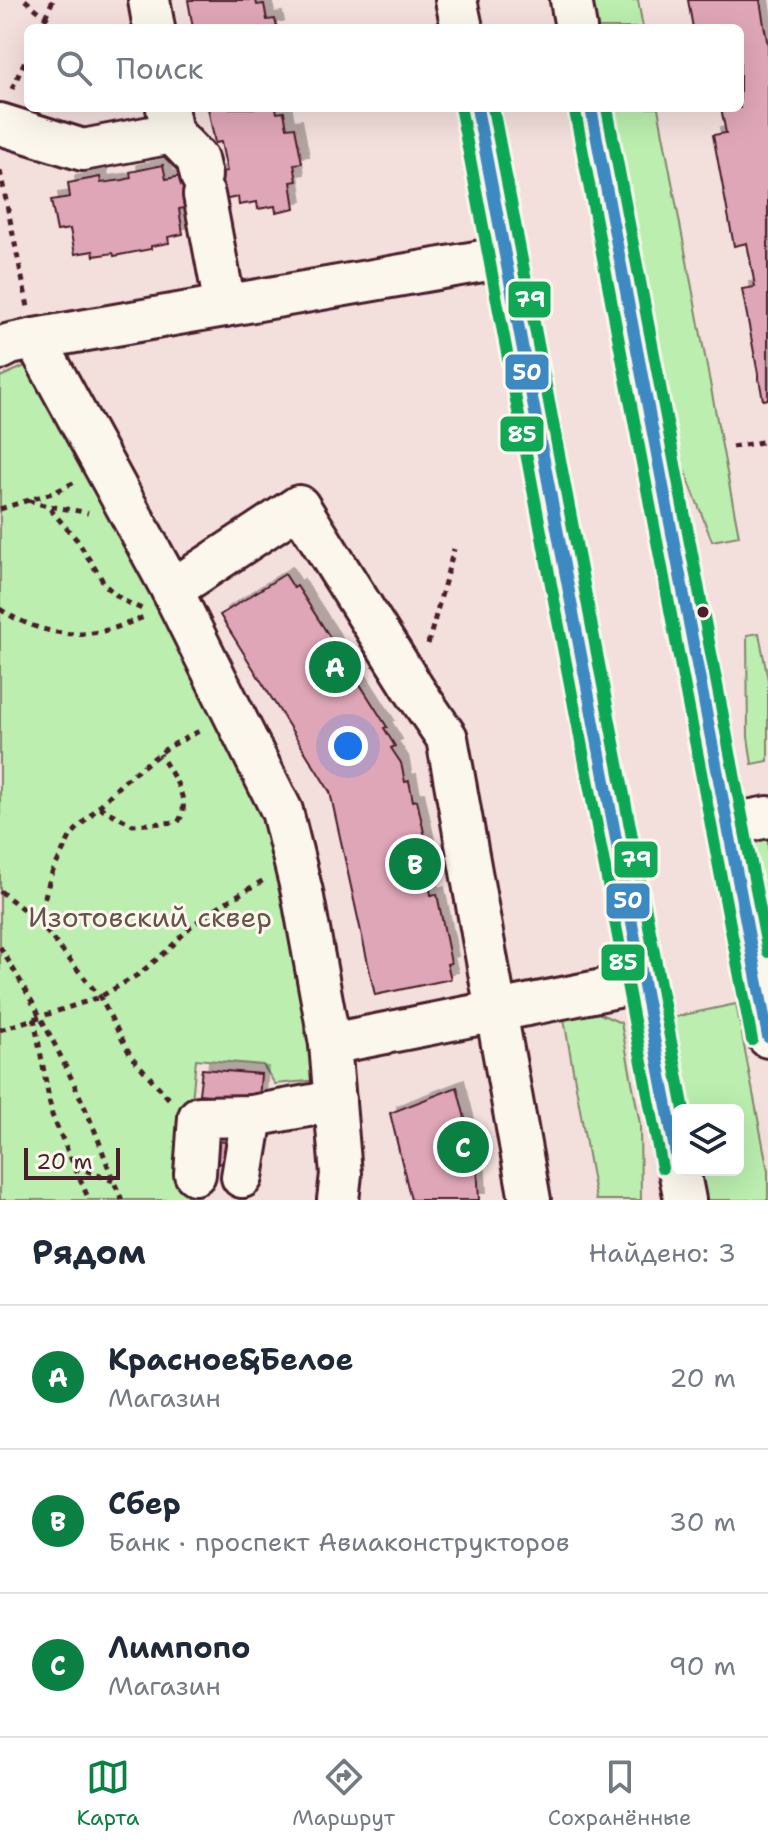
<!DOCTYPE html>
<html lang="ru">
<meta charset="utf-8">
<style>
:root{--surface:#fff;--page:#f2f2f3;--text:#1f2937;--muted:#747a83;--line:#e0e1e3;--accent:#0b8043}
body{margin:0;font-family:"Shantell Sans",sans-serif;background:var(--page);color:var(--text)}
.controls{position:absolute;right:24px;bottom:24px;display:grid;overflow:hidden;border-radius:12px;box-shadow:0 8px 32px #0002}
.controls button{width:72px;height:72px;display:grid;place-items:center;padding:0;border:0;border-bottom:2px solid var(--line);background:var(--surface);color:var(--text);font:40px sans-serif}
.scale{position:absolute;left:24px;bottom:20px;width:96px;box-sizing:border-box;padding-left:8px;border:4px solid #4a1f2b;border-top:0;font-size:22px;line-height:28px;white-space:nowrap;color:#4a1f2b;-webkit-text-stroke:6px #fbf7ec;paint-order:stroke}
.you{position:absolute;left:348px;top:746px;width:28px;height:28px;margin:-20px;border:6px solid #fff;border-radius:50%;background:#1a73e8;box-shadow:0 0 0 12px #1a73e833}
.badge{display:grid;place-items:center;width:52px;height:52px;border-radius:50%;background:var(--accent);color:#fff;font-size:26px;font-weight:700}
.pin{position:absolute;translate:-50% -50%;border:4px solid #fff;box-shadow:0 2px 8px #0006}
.list{margin:0;padding:0;list-style:none}
h2{display:flex;justify-content:space-between;align-items:center;height:104px;margin:0;padding:0 32px;font-size:34px}
h2 small{font-size:26px;font-weight:400;color:var(--muted)}
.list li{display:grid;grid-template-columns:52px 1fr auto;gap:24px;align-items:center;box-sizing:border-box;height:144px;padding:0 32px;border-top:2px solid var(--line)}
.list b{display:block;font-size:30px;white-space:nowrap}
.list p{margin:0;font-size:26px;white-space:nowrap;color:var(--muted)}
.list em{font-size:26px;font-style:normal;color:var(--muted)}
.icon{flex:none;width:44px;height:44px;fill:none;stroke:currentColor;stroke-width:2;stroke-linecap:round;stroke-linejoin:round}
.map{position:relative;flex:none;width:768px;height:1200px;overflow:hidden}
.search{position:absolute;background:var(--surface);box-shadow:0 8px 32px #0002;left:24px;right:24px;top:24px;height:88px;display:flex;align-items:center;gap:20px;box-sizing:border-box;padding:0 28px;border-radius:12px;color:var(--muted);font-size:30px}
.sheet{height:536px;background:var(--surface)}
nav{display:flex;justify-content:space-around;align-items:center;box-sizing:border-box;height:112px;border-top:2px solid var(--line);background:var(--surface);font-size:22px;color:var(--muted)}
nav a{display:grid;justify-items:center;gap:4px}
nav .on{color:var(--accent)}
.map>svg:first-child{display:block}
.green{fill:#bbeeaf;stroke:#82866d;stroke-width:2}
.building{fill:#dfa6b7;stroke:#4a1f2b;stroke-width:2;filter:url(#shadow)}
.lines{fill:none;stroke-linecap:round;stroke-linejoin:round}
.minor-casing{stroke:#4a1f2b;stroke-width:46}
.path{stroke:#4a1f2b;stroke-width:5;stroke-dasharray:6 6;stroke-linecap:butt}
.minor{stroke:#fbf7ec;stroke-width:40}
.bus-1-casing{stroke:#fbf7ec;stroke-width:18}
.bus-2-casing{stroke:#fbf7ec;stroke-width:18}
.bus-3-casing{stroke:#fbf7ec;stroke-width:18}
.bus-1{stroke:#3d8ac2;stroke-width:12}
.bus-2{stroke:#10a855;stroke-width:12}
.bus-3{stroke:#10a855;stroke-width:12}
.bus-dot{fill:#4a1f2b;stroke:#fbf7ec;stroke-width:3}
.labels{text-anchor:middle;dominant-baseline:central;stroke-width:6;stroke-linejoin:round;paint-order:stroke}
.park-label{font-size:28px;fill:#66534c;stroke:#fbf7ec}
.line-badge{stroke:#fbf7ec;stroke-width:3}
.badge-label{font-size:22px;text-anchor:middle;font-weight:bold;fill:#fff}
</style>
<div class="map">
<svg width="768" height="1200" viewBox="0 0 768 1200">
<defs>
<filter id="shadow"><feDropShadow dx="7" dy="-7" stdDeviation="0" flood-color="#0004"/></filter>
</defs>
<rect width="100%" height="100%" fill="#f3dfdc"/>
<filter id="ink" filterUnits="userSpaceOnUse"><feTurbulence type="fractalNoise" baseFrequency=".0125" numOctaves="2"/><feDisplacementMap in="SourceGraphic" scale="16" xChannelSelector="R" yChannelSelector="G"/><feConvolveMatrix kernelMatrix="1 2 1 2 8 2 1 2 1" color-interpolation-filters="sRGB"/></filter>
<g filter="url(#ink)">
<!-- green -->
<g class="green">
<polygon points="592,0 638,0 643,28 597,28"/>
<polygon points="613,108 658,108 739,536 712,541 678,453"/>
<polygon points="25,366 52,370 282,811 330,1079 275,1084 263,1065 196,1059 184,1185 188,1200 0,1200 0,377"/>
<polygon points="759,633 768,680 768,761 752,764 748,737 747,635"/>
<polygon points="768,836 768,920 754,845"/>
<polygon points="736,1004 768,1171 768,1200 703,1200 697,1170 738,1170 738,1110 686,1110 669,1018"/>
<polygon points="598,1013 621,1023 640,1124 641,1200 596,1200 564,1019"/>
</g>
<!-- building -->
<g class="building">
<polygon points="188,0 256,0 257,5 264,4 267,20 275,19 277,28 193,28"/>
<polygon points="688,0 760,0 764,25 768,45 768,399 763,400 742,289 755,287 753,275 747,243 734,246 713,135 726,133 721,108 740,108 740,28 693,28"/>
<polygon points="208,108 276,108 277,113 284,112 287,128 295,127 302,163 294,164 297,181 291,182 295,208 276,212 275,206 258,209 257,202 239,205 238,197 179,209 183,234 168,237 169,243 151,246 151,249 114,256 113,253 94,256 93,251 75,254 70,229 57,231 51,200 70,197 68,183 100,177 101,183 123,180 131,178 130,172 163,165 166,179 186,175 187,179 227,171 221,142 215,143"/>
<polygon points="285,574 294,588 297,586 335,645 331,648 347,673 351,670 387,727 384,728 395,746 391,748 401,763 405,782 409,781 413,801 417,800 431,865 426,866 431,895 437,894 451,963 447,964 451,979 375,995 330,792 220,615"/>
<polygon points="202,1069 261,1074 259,1100 199,1094"/>
<polygon points="457,1087 477,1165 479,1200 411,1200 390,1113"/>
<polygon points="206,1141 232,1142 231,1164 205,1163"/>
</g>
<g class="lines">
<!-- minor casing -->
<g class="minor-casing">
<g id="minor">
<polyline points="149,0 154,28"/>
<polyline points="456,0 462,28"/>
<polyline points="571,0 576,28"/>
<polyline points="477,108 678,1165"/>
<polyline points="591,108 768,1037"/>
<polyline points="0,124 83,150 172,133 167,108"/>
<polyline points="172,133 197,159 201,176"/>
<polyline points="204,195 225,306"/>
<polyline points="35,339 172,590 282,811 302,892 330,1044 341,1174 338,1200"/>
<polyline points="0,349 10,344 35,339 505,257"/>
<polyline points="172,590 299,506 415,691 447,738 530,1200"/>
<polyline points="727,825 768,817"/>
<polyline points="330,1044 643,982"/>
<polyline points="679,1170 685,1200"/>
<polyline points="195,1174 199,1117 252,1116 335,1101"/>
<polyline points="242,1177 252,1116"/>
</g>
</g>
<!-- path -->
<g class="path">
<polyline points="25,0 59,28"/>
<polyline points="40,28 53,0"/>
<polyline points="12,89 28,54"/>
<polyline points="0,171 28,307"/>
<polyline points="732,447 768,441"/>
<path d="M28,500C48,508 67,508 88,513"/>
<polyline points="0,509 55,492 75,482"/>
<polyline points="50,509 77,540 106,586 122,600 142,609"/>
<path d="M0,609C31,630 70,640 107,630C121,627 134,620 148,616"/>
<polyline points="428,644 454,549"/>
<path d="M99,807L133,825L178,822C194,801 170,773 160,754"/>
<polyline points="0,891 38,921 100,997 131,1056 171,1101"/>
<polyline points="38,921 51,875 71,835 124,781 167,748 203,729"/>
<path d="M0,947C37,1007 70,1071 97,1136C105,1158 112,1179 122,1200"/>
<polyline points="34,1018 52,1115 89,1200"/>
<polyline points="0,1030 100,997 139,974 168,950 190,927 221,905 264,880"/>
<polyline points="75,1166 113,1181"/>
</g>
<!-- minor -->
<use href="#minor" class="minor"/>
<!-- bus-1 casing -->
<g class="bus-1-casing">
<g id="bus-1">
<polyline points="477,108 678,1165"/>
<polyline points="591,108 768,1037"/>
</g>
</g>
<!-- bus-2 casing -->
<g class="bus-2-casing">
<g id="bus-2">
<polyline points="461,111 662,1168"/>
<polyline points="575,111 752,1040"/>
</g>
</g>
<!-- bus-3 casing -->
<g class="bus-3-casing">
<g id="bus-3">
<polyline points="493,108 684,1110"/>
<polyline points="607,108 768,952"/>
</g>
</g>
<!-- bus-1 -->
<use href="#bus-1" class="bus-1"/>
<!-- bus-2 -->
<use href="#bus-2" class="bus-2"/>
<!-- bus-3 -->
<use href="#bus-3" class="bus-3"/>
</g>
</g>
<!-- markers -->
<circle class="bus-dot" cx="703" cy="612" r="7"/>
<g class="labels">
<!-- park labels -->
<g class="park-label">
<text x="150" y="917">Изотовский сквер</text>
</g>
</g>
<g class="line-badge">
<rect x="507" y="280" width="45" height="39" rx="8" fill="#10a855"/>
<rect x="504" y="353" width="46" height="38" rx="8" fill="#3d8ac2"/>
<rect x="499" y="415" width="46" height="38" rx="8" fill="#10a855"/>
<rect x="613" y="840" width="46" height="39" rx="8" fill="#10a855"/>
<rect x="605" y="882" width="46" height="38" rx="8" fill="#3d8ac2"/>
<rect x="600" y="943" width="46" height="39" rx="8" fill="#10a855"/>
</g>
<g class="badge-label">
<text x="530" y="307">79</text>
<text x="527" y="380">50</text>
<text x="522" y="442">85</text>
<text x="636" y="867">79</text>
<text x="628" y="908">50</text>
<text x="623" y="970">85</text>
</g>
</svg>
<div class="controls">
<button><svg class="icon" aria-label="layers" viewBox="0 0 24 24"><path d="M12 4l9 5-9 5-9-5zM3 14l9 5 9-5"/></svg></button>
</div>
<div class="scale">20 m</div>
<div class="you"></div>
<div class="pin badge" style="left:335px;top:667px">A</div>
<div class="pin badge" style="left:415px;top:864px">B</div>
<div class="pin badge" style="left:463px;top:1147px">C</div>
<div class="search"><svg class="icon" aria-label="search" viewBox="0 0 24 24"><circle cx="10" cy="10" r="6"/><path d="M15 15l6 6"/></svg>Поиск</div>
</div>
<section class="sheet">
<h2>Рядом<small>Найдено: 3</small></h2>
<ul class="list">
<li><span class="badge">A</span><div><b>Красное&amp;Белое</b><p>Магазин</p></div><em>20 m</em></li>
<li><span class="badge">B</span><div><b>Сбер</b><p>Банк · проспект Авиаконструкторов</p></div><em>30 m</em></li>
<li><span class="badge">C</span><div><b>Лимпопо</b><p>Магазин</p></div><em>90 m</em></li>
</ul>
</section>
<nav>
<a class="on"><svg class="icon" aria-label="map" viewBox="0 0 24 24"><path d="M3 6l6-2 6 2 6-2v14l-6 2-6-2-6 2zM9 4v14M15 6v14"/></svg>Карта</a>
<a><svg class="icon" aria-label="directions" viewBox="0 0 24 24"><path d="M12 3l9 9-9 9-9-9zM9 14v-3h6M13 9l2 2-2 2"/></svg>Маршрут</a>
<a><svg class="icon" aria-label="saved" viewBox="0 0 24 24"><path d="M7 4h10v16l-5-4-5 4z"/></svg>Сохранённые</a>
</nav>
